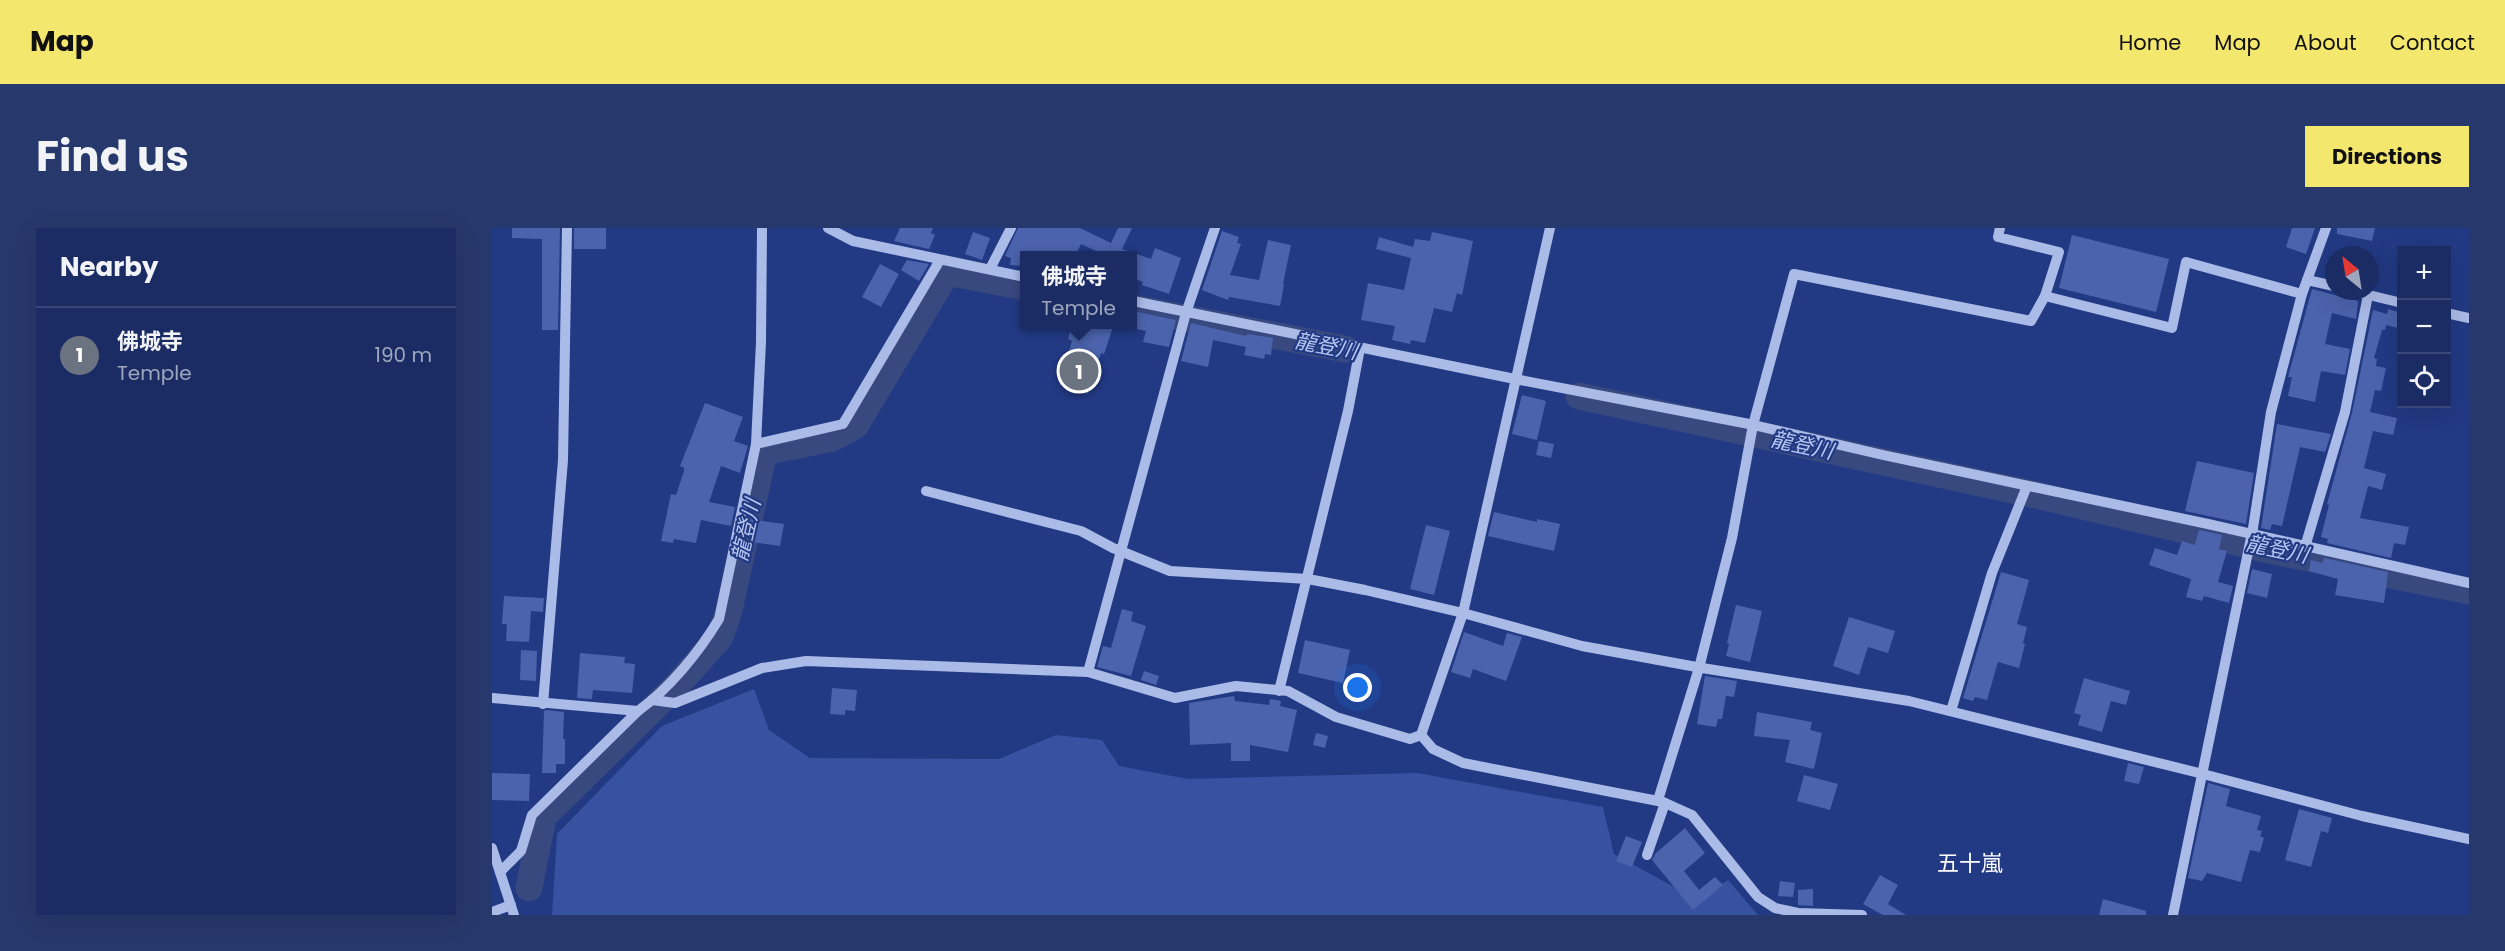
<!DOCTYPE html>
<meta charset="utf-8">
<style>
:root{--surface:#1a2c63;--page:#27386c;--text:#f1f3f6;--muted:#9fa7be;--line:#384878;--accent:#f4e76e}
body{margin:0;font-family:Poppins,"Noto Sans JP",sans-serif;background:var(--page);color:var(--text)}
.controls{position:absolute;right:18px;top:18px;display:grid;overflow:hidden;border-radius:0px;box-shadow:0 6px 24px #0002}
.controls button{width:54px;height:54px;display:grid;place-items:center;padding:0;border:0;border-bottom:2px solid var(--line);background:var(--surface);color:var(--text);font:30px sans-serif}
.compass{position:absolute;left:1833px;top:18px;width:54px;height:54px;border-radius:50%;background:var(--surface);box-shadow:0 6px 24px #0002;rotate:330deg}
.you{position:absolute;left:866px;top:460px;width:21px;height:21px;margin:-15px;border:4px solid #fff;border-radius:50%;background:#1a73e8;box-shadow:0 0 0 9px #1a73e833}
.badge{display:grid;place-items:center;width:39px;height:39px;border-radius:50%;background:var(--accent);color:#fff;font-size:20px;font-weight:700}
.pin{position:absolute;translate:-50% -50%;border:3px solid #fff;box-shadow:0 2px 6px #0006}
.popup{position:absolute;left:528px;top:23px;width:117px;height:78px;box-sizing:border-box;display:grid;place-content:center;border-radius:0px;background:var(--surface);filter:drop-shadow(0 2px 4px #0005);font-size:20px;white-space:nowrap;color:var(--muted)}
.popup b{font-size:22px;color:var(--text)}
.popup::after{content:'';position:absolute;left:50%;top:100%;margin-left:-12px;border:12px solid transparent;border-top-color:var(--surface)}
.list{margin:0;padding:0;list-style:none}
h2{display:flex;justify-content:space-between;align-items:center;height:78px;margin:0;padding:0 24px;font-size:26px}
h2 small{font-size:20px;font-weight:400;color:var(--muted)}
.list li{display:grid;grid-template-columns:39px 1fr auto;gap:18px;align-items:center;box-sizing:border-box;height:96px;padding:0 24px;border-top:2px solid var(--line)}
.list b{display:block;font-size:22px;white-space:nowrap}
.list p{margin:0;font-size:20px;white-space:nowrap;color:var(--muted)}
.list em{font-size:20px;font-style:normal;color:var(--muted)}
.icon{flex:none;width:33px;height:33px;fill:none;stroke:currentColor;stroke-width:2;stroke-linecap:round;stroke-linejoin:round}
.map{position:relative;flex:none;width:1977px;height:687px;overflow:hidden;border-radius:0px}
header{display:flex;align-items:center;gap:36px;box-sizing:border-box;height:84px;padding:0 30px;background:var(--accent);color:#111}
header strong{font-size:28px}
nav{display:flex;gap:33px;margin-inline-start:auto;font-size:21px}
.intro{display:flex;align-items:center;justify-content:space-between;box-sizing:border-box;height:144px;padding:0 36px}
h1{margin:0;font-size:42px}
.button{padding:15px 27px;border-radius:0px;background:var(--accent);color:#111;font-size:21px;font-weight:700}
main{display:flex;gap:36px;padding:0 36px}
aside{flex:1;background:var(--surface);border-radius:0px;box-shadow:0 6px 24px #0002}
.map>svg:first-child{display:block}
.green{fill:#3752a1}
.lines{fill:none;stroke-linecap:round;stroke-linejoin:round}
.river{stroke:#384980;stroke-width:27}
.building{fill:#4b63ac}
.minor{stroke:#abbbe8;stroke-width:10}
.labels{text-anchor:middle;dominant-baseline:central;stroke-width:4.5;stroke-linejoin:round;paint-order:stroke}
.water-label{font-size:21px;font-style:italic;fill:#b7c6f0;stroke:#223a84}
.quarter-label{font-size:22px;fill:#fff;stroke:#223a84}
</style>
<header>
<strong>Map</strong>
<nav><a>Home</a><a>Map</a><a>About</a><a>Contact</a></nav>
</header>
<div class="intro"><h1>Find us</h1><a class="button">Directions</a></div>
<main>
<aside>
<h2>Nearby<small></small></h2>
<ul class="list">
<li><span class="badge" style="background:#6b7280">1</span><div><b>佛城寺</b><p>Temple</p></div><em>190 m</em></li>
</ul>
</aside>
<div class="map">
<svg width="1977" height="687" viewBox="0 0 1977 687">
<rect width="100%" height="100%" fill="#223a84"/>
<!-- green -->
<polygon class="green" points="262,461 277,502 318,530 507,531 564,507 610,512 627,538 696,551 925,545 1111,579 1122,626 1206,672 1236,652 1266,687 60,687 65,606 170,498"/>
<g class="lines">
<!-- river -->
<g class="river">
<polyline points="641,80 853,121"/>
<polyline points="1087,168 1544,267 1782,323 1977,363"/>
<polyline points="37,660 51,589 187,455 228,409 236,386 272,224 341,210 363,198 455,44 533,59"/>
</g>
</g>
<!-- building -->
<g class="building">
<polygon points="20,0 68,0 66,102 50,102 50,11 20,10"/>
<rect x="82" y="0" width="32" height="21"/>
<polygon points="408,0 441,0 439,5 443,7 437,21 402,13"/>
<polygon points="526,0 588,0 619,15 626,0 640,0 630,21 659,31 663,20 689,30 677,66 650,57 651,54 641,50 641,27 613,27 589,16 584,27 551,27 542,23 539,27 533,27 533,38 518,37 519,30 513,28"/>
<polygon points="1800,0 1823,0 1814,26 1794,19"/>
<polygon points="1845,0 1883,0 1880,13 1845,6"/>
<polygon points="730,3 747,9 745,15 749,16 738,47 767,52 776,12 799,17 791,56 792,57 788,78 737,69 736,72 710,62"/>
<polygon points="481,4 498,10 490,32 473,26"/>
<polygon points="940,4 981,13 970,67 965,65 960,84 942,80 933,115 919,112 918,116 900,112 903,98 869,92 876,55 912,62 919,30 884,21 887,9 921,19 923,11 938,13"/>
<polygon points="1580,7 1677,31 1664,84 1567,60"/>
<polygon points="415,32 437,36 427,53 409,42"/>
<polygon points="388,36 407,46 389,79 370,69"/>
<polygon points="1820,61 1866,73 1864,91 1840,85 1833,116 1858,121 1853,147 1829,143 1823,174 1796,168 1800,149 1796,149"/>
<polygon points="1896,81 1910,85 1910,101 1894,97 1893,102 1890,102 1882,130 1885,131 1884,138 1894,140 1889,163 1883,162 1878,184 1905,190 1901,207 1881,203 1872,240 1894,246 1890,262 1876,258 1868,290 1917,299 1913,317 1902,315 1899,330 1835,315 1836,311 1829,309 1837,277 1835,276 1860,185 1881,82 1895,86"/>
<polygon points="641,83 684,92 677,119 651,114 654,103 641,100"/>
<polygon points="699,95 754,108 755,106 781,110 779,127 773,126 772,131 752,127 754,119 721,112 716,139 689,133"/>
<polygon points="580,96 622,96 612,126 609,125 596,166 567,157 580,113 576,111"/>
<polygon points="1030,167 1054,173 1045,212 1020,206"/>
<polygon points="213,175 251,189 242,213 256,218 248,245 229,238 217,274 243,279 239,298 209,292 204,315 182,311 181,315 169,313 179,266 184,267 192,243 192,240 188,238"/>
<polygon points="1785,196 1839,206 1833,224 1808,219 1790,298 1780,296 1778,302 1769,300"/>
<polygon points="1047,213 1062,216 1059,230 1044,227"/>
<polygon points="1705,233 1762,245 1754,296 1693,283"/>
<polygon points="1002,284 1045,294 1045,291 1068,296 1062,323 996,308"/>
<polygon points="256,291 292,296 288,318 259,314 261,303 254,302"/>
<polygon points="934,297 958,303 942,367 918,361"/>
<polygon points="1707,302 1730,307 1727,321 1735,323 1726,354 1741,358 1737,375 1712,368 1710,373 1694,369 1699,351 1657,337 1663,320 1685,327 1690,313 1703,317"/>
<polygon points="1832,330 1896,344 1892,375 1843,367 1846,351 1817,343 1819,332 1830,335"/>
<polygon points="1760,341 1780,346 1775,370 1755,365"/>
<polygon points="1509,344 1537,352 1525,396 1535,399 1531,415 1533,416 1527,440 1506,434 1495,472 1483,469 1481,473 1471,470"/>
<polygon points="12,368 52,370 51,384 39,383 37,414 14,413 15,396 10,396"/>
<polygon points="1244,377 1270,383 1258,434 1234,428 1237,416 1235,415"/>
<polygon points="630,381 641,384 639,393 654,398 639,448 605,439 611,418 619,420"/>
<polygon points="1357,389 1403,403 1396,425 1376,419 1367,447 1341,438"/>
<polygon points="972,404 1011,418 1015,405 1030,409 1014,453 981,441 978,450 959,444"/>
<polygon points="813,412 858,422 851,455 806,445"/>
<polygon points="29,422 45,423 44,453 28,452"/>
<polygon points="88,425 133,429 132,435 143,436 140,465 101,462 100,471 85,470"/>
<polygon points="652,443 667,448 664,457 649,452"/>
<polygon points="1213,448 1245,453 1242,469 1234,468 1230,491 1226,491 1224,499 1205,496"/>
<polygon points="1592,450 1638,463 1634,477 1619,473 1610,504 1586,497 1589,487 1582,485"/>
<polygon points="340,460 365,462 363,483 353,482 353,487 338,486"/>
<polygon points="742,468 743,473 777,477 778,471 789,473 788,478 805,482 796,524 758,517 758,533 739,533 739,515 698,517 697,475"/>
<polygon points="55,482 72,484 71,511 73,511 73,536 64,536 64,545 50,545 52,483"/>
<polygon points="1265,484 1320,494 1318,502 1330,505 1322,541 1293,534 1298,512 1262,508"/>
<polygon points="824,505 836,508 833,520 821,517"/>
<polygon points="1636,535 1652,539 1647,556 1632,553"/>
<polygon points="0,545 38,546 37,573 0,572"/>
<polygon points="1312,547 1346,556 1338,582 1305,573"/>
<polygon points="1716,555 1738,561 1734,578 1769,588 1765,602 1770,603 1768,608 1772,610 1768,624 1758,622 1749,654 1715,645 1710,653 1696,650"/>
<polygon points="1807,581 1840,590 1836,605 1829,603 1819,639 1793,632"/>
<polygon points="1193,600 1213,625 1192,643 1207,662 1223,649 1231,657 1201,682 1160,632 1164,625"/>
<polygon points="1134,608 1150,614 1140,639 1124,633"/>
<polygon points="1388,647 1406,657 1396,676 1414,687 1391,687 1371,676"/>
<polygon points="1288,653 1303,655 1301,669 1286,668"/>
<polygon points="1321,661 1321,678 1306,677 1306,662"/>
<polygon points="1611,671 1654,683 1654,687 1607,687"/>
</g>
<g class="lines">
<!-- minor -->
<g class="minor">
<polyline points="336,0 361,13 533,49"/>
<polyline points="498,41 519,0"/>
<polyline points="1815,52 1842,58"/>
<polyline points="1860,63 1910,75"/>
<polyline points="1553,68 1680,100 1694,34 1810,66"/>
<polyline points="641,73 1023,151 1257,196 1391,227 1716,296 1977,355"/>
<polyline points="1954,85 1977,90"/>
<polyline points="264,216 269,114 270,0"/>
<polyline points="434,263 589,303 621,320 678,343 816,351 873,362 971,385 1090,418 1210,440 1417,473 1711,546 1870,588 1977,611"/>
<polyline points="1813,319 1853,184 1876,67"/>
<polyline points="596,444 694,85 723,0"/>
<polyline points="787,463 856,183 868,120"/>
<polyline points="0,470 146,483"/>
<polyline points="160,472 183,475 270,440 314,433 596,444 683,470 744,458 796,463 844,489 918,511 929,507 971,385 1058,0"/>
<polyline points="51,476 71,232 75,0"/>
<polyline points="1459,483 1500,345 1535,258"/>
<polyline points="929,507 941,521 971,535 1171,574 1200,587 1266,669 1283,680 1306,685 1370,687"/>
<polyline points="1166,572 1207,440 1240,310 1261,197 1302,46 1539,93 1553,68 1567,24 1506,9 1508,0"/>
<polyline points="0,620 22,687"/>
<polyline points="1155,627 1173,575"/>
<path d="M8,644L29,623L40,587L146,483C178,460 207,424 227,391L264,216L351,196L448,32"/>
<polyline points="0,684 19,677"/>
<polyline points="1681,687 1761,300 1779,184 1810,66 1834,0"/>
</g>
</g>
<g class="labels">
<!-- water labels -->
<g class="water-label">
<text transform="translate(834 118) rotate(11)">龍登川</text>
<text transform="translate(1310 217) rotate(12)">龍登川</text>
<text transform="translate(254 302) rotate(-77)">龍登川</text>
<text transform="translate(1785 321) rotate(12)">龍登川</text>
</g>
<!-- quarter labels -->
<g class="quarter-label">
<text x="1478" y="635">五十嵐</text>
</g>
</g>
</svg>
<div class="controls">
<button>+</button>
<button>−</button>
<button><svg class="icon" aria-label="locate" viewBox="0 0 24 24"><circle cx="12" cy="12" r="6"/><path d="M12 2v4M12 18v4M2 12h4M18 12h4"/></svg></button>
</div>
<svg class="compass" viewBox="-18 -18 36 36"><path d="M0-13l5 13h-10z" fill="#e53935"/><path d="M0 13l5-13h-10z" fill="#9fa7be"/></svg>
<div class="you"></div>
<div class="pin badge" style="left:587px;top:143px;background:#6b7280">1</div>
<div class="popup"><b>佛城寺</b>Temple</div>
</div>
</main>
